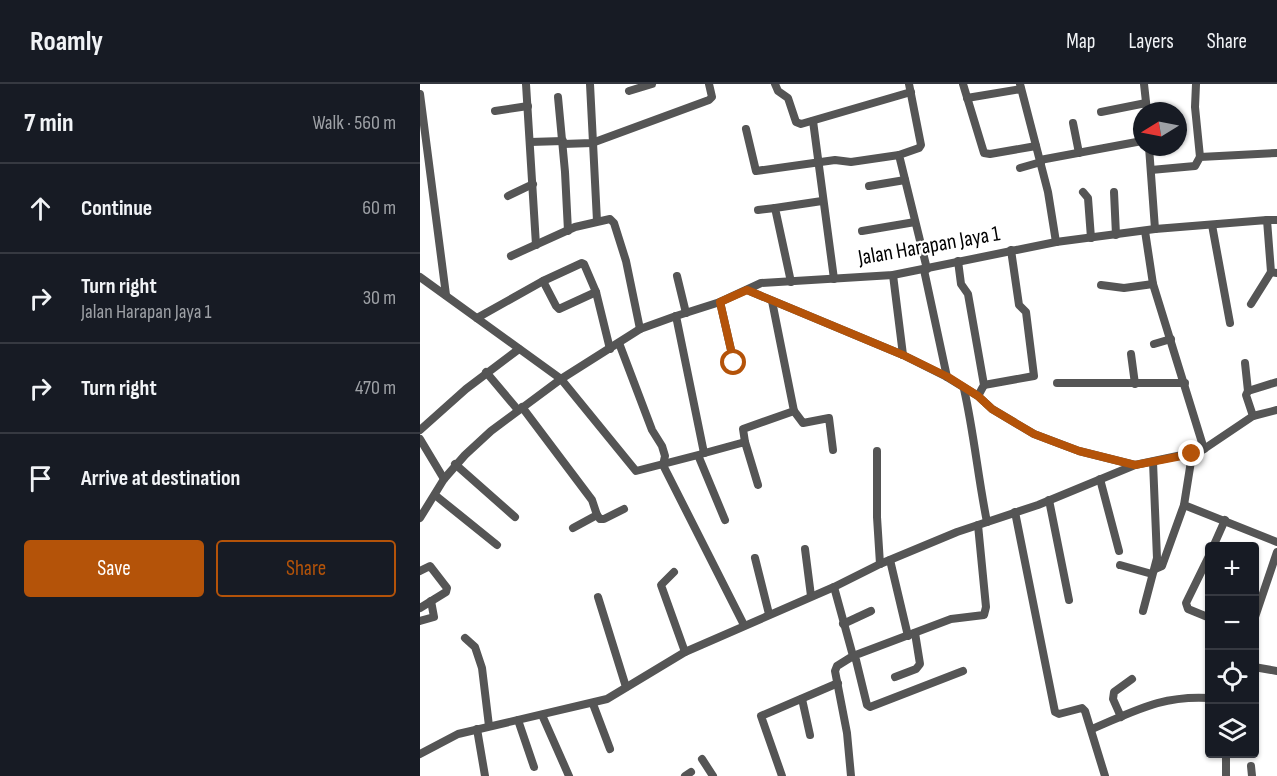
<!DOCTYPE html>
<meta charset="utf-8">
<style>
:root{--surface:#171b24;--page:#242831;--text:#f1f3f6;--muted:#9ea1a6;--line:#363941;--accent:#b45309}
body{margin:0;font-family:"Sofia Sans Condensed",sans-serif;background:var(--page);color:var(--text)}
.controls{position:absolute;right:18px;bottom:18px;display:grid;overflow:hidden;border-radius:6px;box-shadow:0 2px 4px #0004}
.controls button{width:54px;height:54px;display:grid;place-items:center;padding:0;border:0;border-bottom:2px solid var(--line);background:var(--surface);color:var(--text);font:30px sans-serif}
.compass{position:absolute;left:713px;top:18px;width:54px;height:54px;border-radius:50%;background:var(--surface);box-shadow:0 2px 4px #0004;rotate:260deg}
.stop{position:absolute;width:18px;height:18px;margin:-14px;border:4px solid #b45309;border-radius:50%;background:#fff}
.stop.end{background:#b45309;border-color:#fff;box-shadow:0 2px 6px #0008}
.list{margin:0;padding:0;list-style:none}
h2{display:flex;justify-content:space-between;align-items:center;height:78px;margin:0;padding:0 24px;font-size:26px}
h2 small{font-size:20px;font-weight:400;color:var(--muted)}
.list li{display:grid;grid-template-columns:39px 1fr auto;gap:18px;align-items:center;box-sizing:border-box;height:90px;padding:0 24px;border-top:2px solid var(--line)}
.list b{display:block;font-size:22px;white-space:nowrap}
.list p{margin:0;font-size:20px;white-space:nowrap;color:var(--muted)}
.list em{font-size:20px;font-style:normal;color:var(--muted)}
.actions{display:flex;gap:12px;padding:18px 24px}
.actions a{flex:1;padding:14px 0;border:2px solid var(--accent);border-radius:6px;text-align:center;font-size:21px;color:var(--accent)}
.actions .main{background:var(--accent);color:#fff}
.icon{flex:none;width:33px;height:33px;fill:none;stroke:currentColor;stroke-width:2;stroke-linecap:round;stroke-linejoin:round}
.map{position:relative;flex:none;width:857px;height:692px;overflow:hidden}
header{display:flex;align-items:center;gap:36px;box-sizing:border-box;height:84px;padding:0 30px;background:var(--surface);border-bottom:2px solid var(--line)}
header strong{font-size:28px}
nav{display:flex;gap:33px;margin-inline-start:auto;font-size:21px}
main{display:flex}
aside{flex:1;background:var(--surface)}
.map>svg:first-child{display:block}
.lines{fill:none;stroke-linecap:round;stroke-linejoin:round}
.street{stroke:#555;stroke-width:8}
.route{stroke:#b45309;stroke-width:8}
.labels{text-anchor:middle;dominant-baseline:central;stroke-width:4.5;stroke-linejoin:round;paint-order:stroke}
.street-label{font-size:22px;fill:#000;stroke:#fff}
</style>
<header>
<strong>Roamly</strong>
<nav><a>Map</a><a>Layers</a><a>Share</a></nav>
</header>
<main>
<aside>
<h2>7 min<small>Walk · 560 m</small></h2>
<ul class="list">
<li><svg class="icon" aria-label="ahead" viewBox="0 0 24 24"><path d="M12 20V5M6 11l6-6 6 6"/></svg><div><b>Continue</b></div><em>60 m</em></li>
<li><svg class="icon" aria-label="right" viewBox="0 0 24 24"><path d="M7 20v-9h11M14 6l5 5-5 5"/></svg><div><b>Turn right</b><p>Jalan Harapan Jaya 1</p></div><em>30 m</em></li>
<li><svg class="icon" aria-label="right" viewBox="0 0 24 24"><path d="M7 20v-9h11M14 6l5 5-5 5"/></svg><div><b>Turn right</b></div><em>470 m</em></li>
<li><svg class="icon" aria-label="arrive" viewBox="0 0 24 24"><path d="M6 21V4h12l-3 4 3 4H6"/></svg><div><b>Arrive at destination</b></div></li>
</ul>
<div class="actions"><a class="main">Save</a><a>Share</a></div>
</aside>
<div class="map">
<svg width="857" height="692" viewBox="0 0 857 692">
<rect width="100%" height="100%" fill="#fff"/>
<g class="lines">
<!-- street -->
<g class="street">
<polyline points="106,0 116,161"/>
<polyline points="170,0 177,137"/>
<polyline points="355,0 358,7 368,14 376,38 381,40 491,8"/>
<polyline points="489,0 501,61 499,64 479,71 507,185"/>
<polyline points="543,0 564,69 570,70 616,62"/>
<polyline points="600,0 628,108 636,158"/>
<polyline points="724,0 727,27"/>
<polyline points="776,0 775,23 780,73"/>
<polyline points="209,7 232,0"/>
<polyline points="0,10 26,211"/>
<polyline points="138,13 145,88 148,147"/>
<polyline points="547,14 601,5"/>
<polyline points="75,27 108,22"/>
<polyline points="681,28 726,19"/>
<polyline points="393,37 414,195"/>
<polyline points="653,39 659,69"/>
<polyline points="326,45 336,87 415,76 431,78 479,71"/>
<polyline points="110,58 143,57"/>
<polyline points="143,60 172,59 289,16 292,13 289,0"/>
<polyline points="729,63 735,145"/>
<polyline points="620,76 722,57"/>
<polyline points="600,84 621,78"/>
<polyline points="731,86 775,82 780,73 857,69"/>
<polyline points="449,102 485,96"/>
<polyline points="663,108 668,114 671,154"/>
<polyline points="694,108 696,151"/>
<polyline points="88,112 113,100"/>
<polyline points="338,126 355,124"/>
<polyline points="847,136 857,136"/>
<polyline points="792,141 810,239"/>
<polyline points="442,147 495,138"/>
<polyline points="725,147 733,200 784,365"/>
<polyline points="91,172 155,143 190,135 194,139 206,177 220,245"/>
<polyline points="538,177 541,200 548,210 564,301 558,312"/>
<polyline points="504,186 527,293"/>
<polyline points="473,191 483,271"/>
<polyline points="257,192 266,229"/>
<polyline points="0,193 141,295 216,387 278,371 305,436"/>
<polyline points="123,197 136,222 139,225 176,208"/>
<polyline points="371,198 355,124 402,117"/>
<polyline points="681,201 704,204 733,200"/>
<polyline points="327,206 483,271 527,293 558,312 572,325 614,350 659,367 715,381"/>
<polyline points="300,218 314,279"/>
<polyline points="831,220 851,188"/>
<polyline points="256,232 284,369"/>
<polyline points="57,234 123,197 162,179 164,180 176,208 190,265"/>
<polyline points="199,259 232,346 242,362 245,372 243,381 324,541"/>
<polyline points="734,260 751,255"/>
<polyline points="711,270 715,300"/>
<polyline points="825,279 828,307 826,311 833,332"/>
<polyline points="66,288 98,326"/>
<polyline points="637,299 765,299"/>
<polyline points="564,301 614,292 606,228 599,221 591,166"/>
<path d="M544,305C554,349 558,394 567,438"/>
<polyline points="828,307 857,298"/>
<polyline points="102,323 172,416 177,431 153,444"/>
<polyline points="374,327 383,339 409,334 413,366"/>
<polyline points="0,346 46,305 99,265"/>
<polyline points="0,355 24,395"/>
<polyline points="325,358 323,345 374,327 352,217"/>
<polyline points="457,367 457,433 460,480"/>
<polyline points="281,370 325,358 338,401"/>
<polyline points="772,371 764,421 857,458"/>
<polyline points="35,380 95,433"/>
<polyline points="680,395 699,467"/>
<polyline points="15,411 77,461"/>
<polyline points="629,416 649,516"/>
<polyline points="595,428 635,628 639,630 662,624 665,627 685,692"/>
<polyline points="177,431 180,435 184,435 204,425"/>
<polyline points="0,434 24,395 45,371 71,347 141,295 220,245 256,232 300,218 341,199 473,191 636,158 735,145 847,136 851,188 857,189"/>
<polyline points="793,463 805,436"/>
<polyline points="385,465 391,512"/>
<polyline points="790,470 766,519 768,525 790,534"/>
<polyline points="335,474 349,530"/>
<polyline points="470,476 488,552"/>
<polyline points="700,481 732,490"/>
<polyline points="735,485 742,482 764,421"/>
<polyline points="0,487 10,482 27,504 26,508 0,524"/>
<polyline points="254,488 241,501 265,568"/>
<polyline points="414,503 433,572 417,582 415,587 427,649 431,692"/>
<polyline points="178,513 206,603"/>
<polyline points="723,527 737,474 733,378"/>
<polyline points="834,536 857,468"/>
<polyline points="0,537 14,533 11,517"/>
<polyline points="423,540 451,527"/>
<polyline points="45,554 55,563 62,584 69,642"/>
<polyline points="834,583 857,587"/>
<polyline points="543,587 450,623 447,621 436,576 433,572 531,535 564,531 566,523 558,441"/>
<polyline points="475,593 496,585 500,580 495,549"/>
<polyline points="382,615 390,651"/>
<polyline points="173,620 190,665"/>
<polyline points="122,631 149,692"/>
<polyline points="701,633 693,615 694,608 712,595"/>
<polyline points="98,636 114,683"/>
<polyline points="57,645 65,692"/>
<path d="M672,645C715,627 741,611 790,614"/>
<polyline points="0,670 38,650 187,615 265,568 414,503 460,480 537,448 618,421 715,381 781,367 833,332 857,326"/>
<polyline points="282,675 293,692"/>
<polyline points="831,682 832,692"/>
<polyline points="265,692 271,688"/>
<polyline points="362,692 341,632 418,599"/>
<polyline points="806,692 806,670"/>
</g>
</g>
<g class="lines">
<!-- route -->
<polyline class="route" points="314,279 300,218 327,206 483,271 528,293 558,312 572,325 614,350 635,358 659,367 715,381 772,370"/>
</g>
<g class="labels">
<!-- street labels -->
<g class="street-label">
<text transform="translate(509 162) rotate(-10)">Jalan Harapan Jaya 1</text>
</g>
</g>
</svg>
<div class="controls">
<button>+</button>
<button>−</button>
<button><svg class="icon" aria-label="locate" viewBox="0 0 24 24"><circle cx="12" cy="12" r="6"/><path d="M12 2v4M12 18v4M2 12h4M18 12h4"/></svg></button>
<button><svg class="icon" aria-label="layers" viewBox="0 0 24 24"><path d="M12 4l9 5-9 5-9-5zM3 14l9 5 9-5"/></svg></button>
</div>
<svg class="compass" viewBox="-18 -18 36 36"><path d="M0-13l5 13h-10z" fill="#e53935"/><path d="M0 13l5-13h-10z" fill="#9ea1a6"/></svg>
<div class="stop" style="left:314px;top:279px"></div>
<div class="stop end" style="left:772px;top:370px"></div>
</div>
</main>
